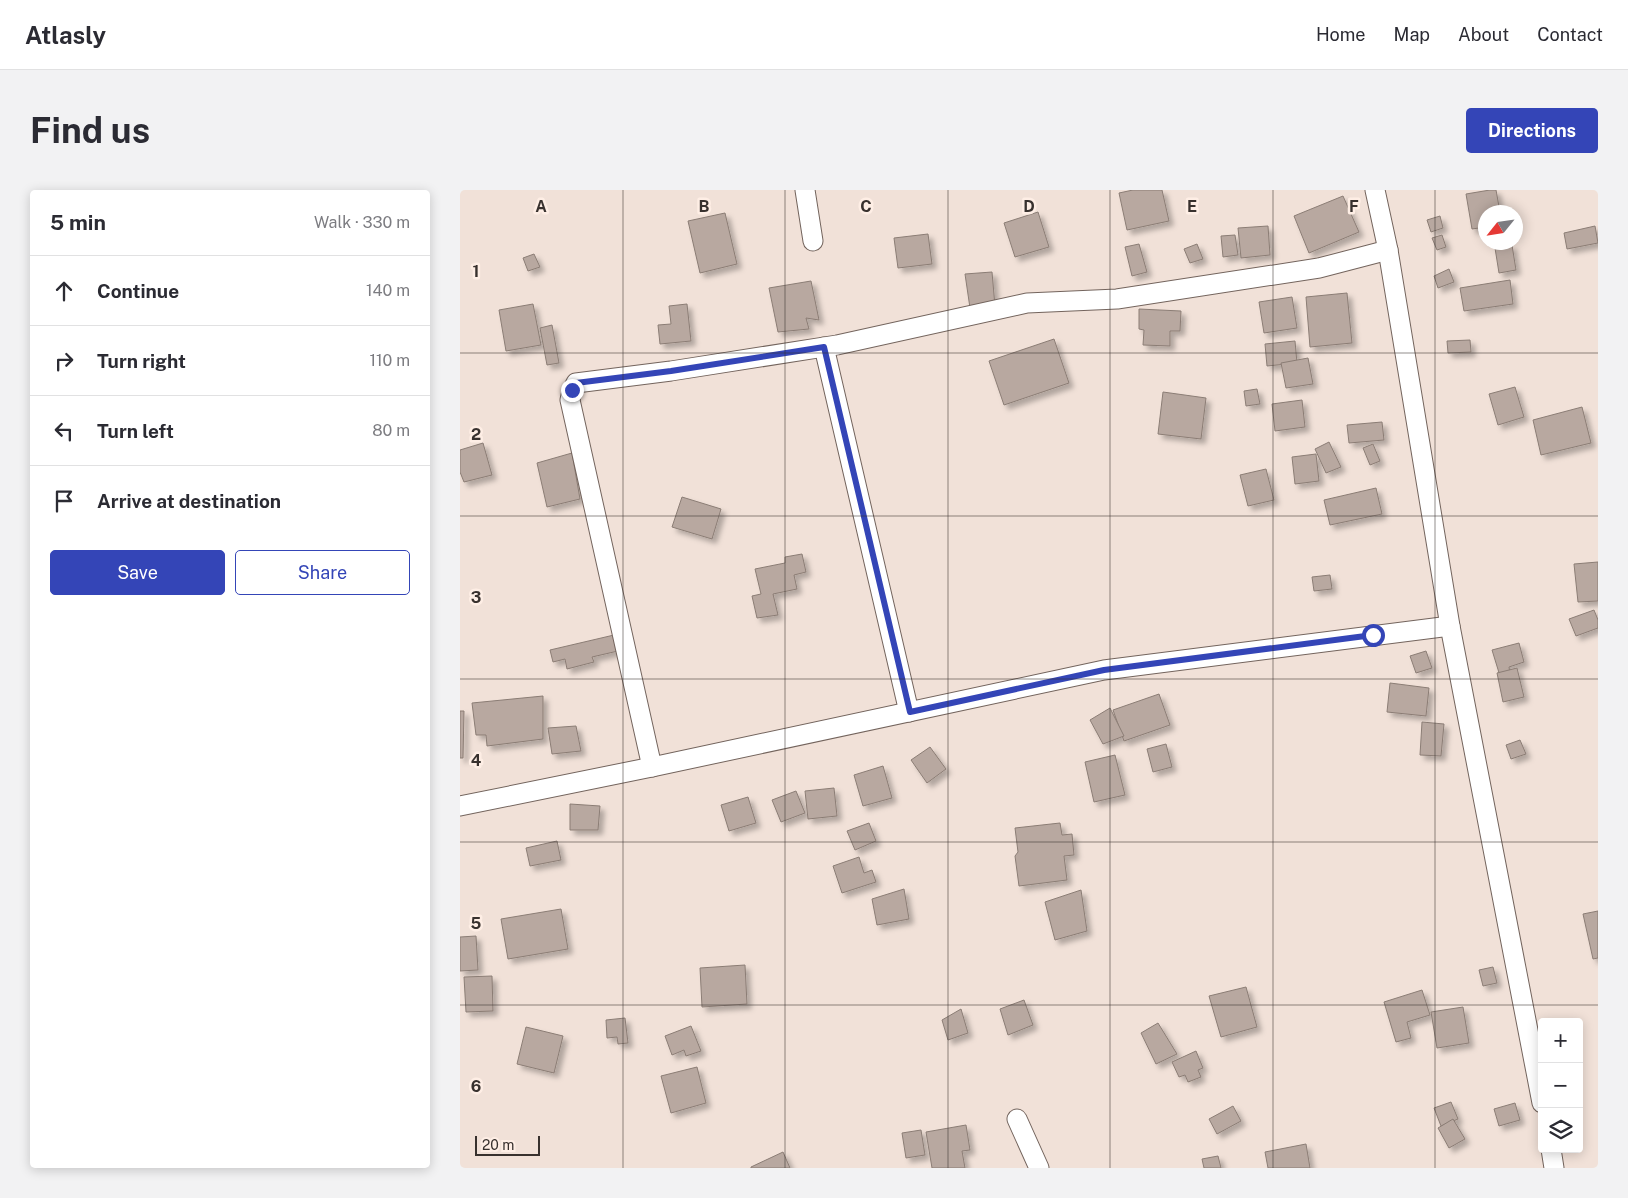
<!DOCTYPE html>
<meta charset="utf-8">
<style>
:root{--surface:#fff;--page:#f2f2f3;--text:#2b2b33;--muted:#7c7c81;--line:#e1e1e2;--accent:#3445b7}
body{margin:0;font-family:"Public Sans",sans-serif;background:var(--page);color:var(--text)}
.controls{position:absolute;right:15px;bottom:15px;display:grid;overflow:hidden;border-radius:5px;box-shadow:0 2px 12px #0003}
.controls button{width:45px;height:45px;display:grid;place-items:center;padding:0;border:0;border-bottom:1px solid var(--line);background:var(--surface);color:var(--text);font:25px sans-serif}
.compass{position:absolute;left:1018px;top:15px;width:45px;height:45px;border-radius:50%;background:var(--surface);box-shadow:0 2px 12px #0003;rotate:240deg}
.scale{position:absolute;left:15px;bottom:12px;width:65px;box-sizing:border-box;padding-left:5px;border:2px solid #38312e;border-top:0;font-size:14px;line-height:18px;white-space:nowrap;color:#38312e;-webkit-text-stroke:4px #feeee5;paint-order:stroke}
.stop{position:absolute;width:15px;height:15px;margin:-11px;border:4px solid #3445b7;border-radius:50%;background:#fff}
.stop.end{background:#3445b7;border-color:#fff;box-shadow:0 1px 5px #0008}
.list{margin:0;padding:0;list-style:none}
h2{display:flex;justify-content:space-between;align-items:center;height:65px;margin:0;padding:0 20px;font-size:21px}
h2 small{font-size:16px;font-weight:400;color:var(--muted)}
.list li{display:grid;grid-template-columns:32px 1fr auto;gap:15px;align-items:center;box-sizing:border-box;height:70px;padding:0 20px;border-top:1px solid var(--line)}
.list b{display:block;font-size:19px;white-space:nowrap}
.list em{font-size:16px;font-style:normal;color:var(--muted)}
.actions{display:flex;gap:10px;padding:15px 20px}
.actions a{flex:1;padding:11px 0;border:1px solid var(--accent);border-radius:5px;text-align:center;font-size:18px;color:var(--accent)}
.actions .main{background:var(--accent);color:#fff}
.icon{flex:none;width:28px;height:28px;fill:none;stroke:currentColor;stroke-width:2;stroke-linecap:round;stroke-linejoin:round}
.map{position:relative;flex:none;width:1138px;height:978px;overflow:hidden;border-radius:5px}
header{display:flex;align-items:center;gap:30px;box-sizing:border-box;height:70px;padding:0 25px;background:var(--surface);border-bottom:1px solid var(--line)}
header strong{font-size:24px}
nav{display:flex;gap:28px;margin-inline-start:auto;font-size:18px}
.intro{display:flex;align-items:center;justify-content:space-between;box-sizing:border-box;height:120px;padding:0 30px}
h1{margin:0;font-size:35px}
.button{padding:12px 22px;border-radius:5px;background:var(--accent);color:#fff;font-size:18px;font-weight:700}
main{display:flex;gap:30px;padding:0 30px}
aside{flex:1;background:var(--surface);border-radius:5px;box-shadow:0 2px 12px #0003}
.map>svg:first-child{display:block}
.building{fill:#b8a8a0;stroke:#8b7d75;filter:url(#shadow)}
.lines{fill:none;stroke-linecap:round;stroke-linejoin:round}
.minor-casing{stroke:#73645d;stroke-width:21}
.minor{stroke:#fff;stroke-width:19}
.route{stroke:#3445b7;stroke-width:6}
.grid{fill:none;stroke:#38312e;stroke-width:1;stroke-opacity:0.55}
.grid-label{font-size:16px;text-anchor:middle;font-weight:bold;fill:#38312e;stroke:#feeee5;stroke-width:5;stroke-linejoin:round;paint-order:stroke}
</style>
<header>
<strong>Atlasly</strong>
<nav><a>Home</a><a>Map</a><a>About</a><a>Contact</a></nav>
</header>
<div class="intro"><h1>Find us</h1><a class="button">Directions</a></div>
<main>
<aside>
<h2>5 min<small>Walk · 330 m</small></h2>
<ul class="list">
<li><svg class="icon" aria-label="ahead" viewBox="0 0 24 24"><path d="M12 20V5M6 11l6-6 6 6"/></svg><div><b>Continue</b></div><em>140 m</em></li>
<li><svg class="icon" aria-label="right" viewBox="0 0 24 24"><path d="M7 20v-9h11M14 6l5 5-5 5"/></svg><div><b>Turn right</b></div><em>110 m</em></li>
<li><svg class="icon" aria-label="left" viewBox="0 0 24 24"><path d="M17 20v-9H6M10 6l-5 5 5 5"/></svg><div><b>Turn left</b></div><em>80 m</em></li>
<li><svg class="icon" aria-label="arrive" viewBox="0 0 24 24"><path d="M6 21V4h12l-3 4 3 4H6"/></svg><div><b>Arrive at destination</b></div></li>
</ul>
<div class="actions"><a class="main">Save</a><a>Share</a></div>
</aside>
<div class="map">
<svg width="1138" height="978" viewBox="0 0 1138 978">
<defs>
<filter id="shadow"><feDropShadow dx="4.5" dy="4.5" stdDeviation="2.5" flood-color="#0004"/></filter>
</defs>
<rect width="100%" height="100%" fill="#f1e1d8"/>
<!-- building -->
<g class="building">
<polygon points="673,0 702,0 709,31 667,40 659,3"/>
<polygon points="1030,0 1036,0 1040,22 1026,22 1026,37 1012,39 1006,4"/>
<polygon points="883,6 899,42 849,63 834,26"/>
<polygon points="578,22 589,57 555,67 544,33"/>
<polygon points="265,23 277,74 240,83 228,31"/>
<polygon points="980,26 983,38 971,42 967,30"/>
<polygon points="808,36 810,65 781,68 778,38"/>
<polygon points="1135,36 1138,53 1107,59 1104,43"/>
<polygon points="468,44 472,74 438,78 434,48"/>
<polygon points="775,45 778,65 763,67 761,46"/>
<polygon points="982,45 986,57 977,60 972,48"/>
<polygon points="679,54 687,82 672,86 665,57"/>
<polygon points="737,54 743,69 730,73 724,59"/>
<polygon points="1052,55 1056,80 1039,83 1035,58"/>
<polygon points="74,64 80,77 68,81 63,68"/>
<polygon points="989,79 994,92 978,98 974,86"/>
<polygon points="532,82 535,116 510,118 505,84"/>
<polygon points="1050,90 1053,114 1004,121 1000,98"/>
<polygon points="351,91 359,130 346,128 349,139 318,142 309,98"/>
<polygon points="887,103 892,153 850,157 846,107"/>
<polygon points="832,107 837,138 804,143 799,112"/>
<polygon points="73,114 81,155 46,161 39,120"/>
<polygon points="227,114 231,151 200,154 198,135 211,134 209,116"/>
<polygon points="679,119 721,121 720,141 710,141 710,156 683,155 684,140 679,139"/>
<polygon points="92,135 99,173 87,175 80,138"/>
<polygon points="594,149 609,193 544,215 529,171"/>
<polygon points="1010,150 1011,162 988,163 987,151"/>
<polygon points="835,151 837,173 807,176 805,154"/>
<polygon points="848,168 853,194 826,198 821,173"/>
<polygon points="1055,197 1064,227 1038,235 1029,204"/>
<polygon points="797,199 800,214 786,216 784,201"/>
<polygon points="703,202 746,208 741,249 698,244"/>
<polygon points="842,210 845,237 815,241 812,214"/>
<polygon points="1122,217 1131,253 1081,265 1073,230"/>
<polygon points="922,232 924,250 889,253 887,235"/>
<polygon points="869,252 881,277 866,283 855,259"/>
<polygon points="23,253 32,285 4,292 0,282 0,260"/>
<polygon points="913,254 920,271 910,275 903,258"/>
<polygon points="112,263 120,309 87,317 77,273"/>
<polygon points="856,264 859,291 835,294 832,267"/>
<polygon points="806,279 814,310 788,316 780,285"/>
<polygon points="916,298 922,324 870,335 864,310"/>
<polygon points="222,307 261,319 252,349 212,337"/>
<polygon points="342,364 346,382 334,385 337,399 313,404 318,425 297,428 292,406 301,404 295,379 325,373 325,367"/>
<polygon points="1138,372 1138,411 1118,412 1114,374"/>
<polygon points="870,385 872,399 854,401 852,387"/>
<polygon points="1134,420 1138,430 1138,438 1116,446 1109,429"/>
<polygon points="154,445 158,461 132,467 134,472 107,479 105,469 93,472 90,460"/>
<polygon points="1059,453 1064,472 1049,477 1050,483 1040,486 1032,460"/>
<polygon points="966,461 972,478 956,483 950,466"/>
<polygon points="1057,478 1064,507 1043,512 1037,483"/>
<polygon points="930,493 969,498 966,526 927,522"/>
<polygon points="699,504 710,535 664,551 653,520"/>
<polygon points="83,506 83,549 27,556 26,545 16,545 12,513"/>
<polygon points="650,518 664,546 643,554 630,530"/>
<polygon points="0,521 4,521 3,568 0,568"/>
<polygon points="962,532 984,534 981,566 960,565"/>
<polygon points="116,536 121,561 92,564 88,538"/>
<polygon points="1060,550 1066,564 1051,569 1046,555"/>
<polygon points="706,554 712,577 693,582 687,559"/>
<polygon points="470,557 486,579 467,593 451,570"/>
<polygon points="655,565 665,605 634,612 625,572"/>
<polygon points="423,576 432,608 403,616 394,585"/>
<polygon points="374,598 377,626 348,629 345,601"/>
<polygon points="336,601 345,623 321,632 312,610"/>
<polygon points="288,607 296,633 269,641 261,615"/>
<polygon points="110,614 140,616 138,640 110,640"/>
<polygon points="409,633 416,651 395,660 387,641"/>
<polygon points="600,633 602,645 612,644 614,665 604,666 607,690 559,696 555,666 558,662 555,638"/>
<polygon points="97,651 101,670 70,676 66,658"/>
<polygon points="399,667 404,683 412,680 416,692 382,703 373,676"/>
<polygon points="444,699 449,729 417,735 412,709"/>
<polygon points="621,700 627,741 595,750 585,712"/>
<polygon points="101,719 108,759 48,769 41,729"/>
<polygon points="1138,721 1138,768 1133,769 1123,724"/>
<polygon points="16,746 18,780 0,781 0,747"/>
<polygon points="285,775 287,814 242,817 240,778"/>
<polygon points="1033,777 1037,793 1023,796 1019,780"/>
<polygon points="32,786 33,821 6,822 4,787"/>
<polygon points="786,797 797,837 761,847 749,806"/>
<polygon points="962,800 970,825 947,832 951,848 936,852 924,812"/>
<polygon points="564,810 573,835 548,845 540,819"/>
<polygon points="1003,817 1009,853 977,858 971,822"/>
<polygon points="501,819 508,843 488,850 482,830"/>
<polygon points="165,828 168,853 158,854 157,847 147,848 146,830"/>
<polygon points="698,833 717,864 696,874 681,843"/>
<polygon points="231,836 241,861 226,866 224,860 212,865 205,846"/>
<polygon points="66,837 103,846 94,883 57,874"/>
<polygon points="736,861 743,878 738,880 741,887 728,892 725,885 719,887 712,872"/>
<polygon points="237,877 246,913 211,923 201,886"/>
<polygon points="991,912 998,929 981,936 974,918"/>
<polygon points="1055,913 1060,930 1039,936 1034,919"/>
<polygon points="773,916 781,931 757,944 749,929"/>
<polygon points="993,929 1005,949 989,958 978,938"/>
<polygon points="506,935 510,960 502,961 505,978 472,978 466,942"/>
<polygon points="461,940 465,965 446,968 442,943"/>
<polygon points="846,954 850,978 808,978 805,962"/>
<polygon points="323,962 330,978 291,978 291,977"/>
<polygon points="758,966 761,978 744,978 742,969"/>
</g>
<g class="lines">
<!-- minor casing -->
<g class="minor-casing">
<g id="minor">
<polyline points="345,0 353,51"/>
<polyline points="915,0 928,60 990,436 1082,913"/>
<polyline points="364,157 449,522"/>
<polyline points="192,577 110,210 112,201 116,193 211,181 377,155 567,113 657,109 859,78 928,60"/>
<polyline points="0,616 192,577 644,480 990,436"/>
<polyline points="557,929 579,978"/>
<polyline points="1091,959 1094,978"/>
</g>
</g>
<!-- minor -->
<use href="#minor" class="minor"/>
</g>
<g class="lines">
<!-- route -->
<polyline class="route" points="112,200 116,193 211,181 364,157 450,522 644,480 913,445"/>
</g>
<!-- grid -->
<path class="grid" d="M163,0V978M325,0V978M488,0V978M650,0V978M813,0V978M975,0V978M0,163H1138M0,326H1138M0,489H1138M0,652H1138M0,815H1138"/>
<g class="grid-label">
<text x="81" y="22">A</text>
<text x="244" y="22">B</text>
<text x="406" y="22">C</text>
<text x="569" y="22">D</text>
<text x="732" y="22">E</text>
<text x="894" y="22">F</text>
<text x="16" y="87">1</text>
<text x="16" y="250">2</text>
<text x="16" y="413">3</text>
<text x="16" y="576">4</text>
<text x="16" y="739">5</text>
<text x="16" y="902">6</text>
</g>
</svg>
<div class="controls">
<button>+</button>
<button>−</button>
<button><svg class="icon" aria-label="layers" viewBox="0 0 24 24"><path d="M12 4l9 5-9 5-9-5zM3 14l9 5 9-5"/></svg></button>
</div>
<svg class="compass" viewBox="-18 -18 36 36"><path d="M0-13l5 13h-10z" fill="#e53935"/><path d="M0 13l5-13h-10z" fill="#7c7c81"/></svg>
<div class="scale">20 m</div>
<div class="stop" style="left:913px;top:445px"></div>
<div class="stop end" style="left:112px;top:200px"></div>
</div>
</main>
